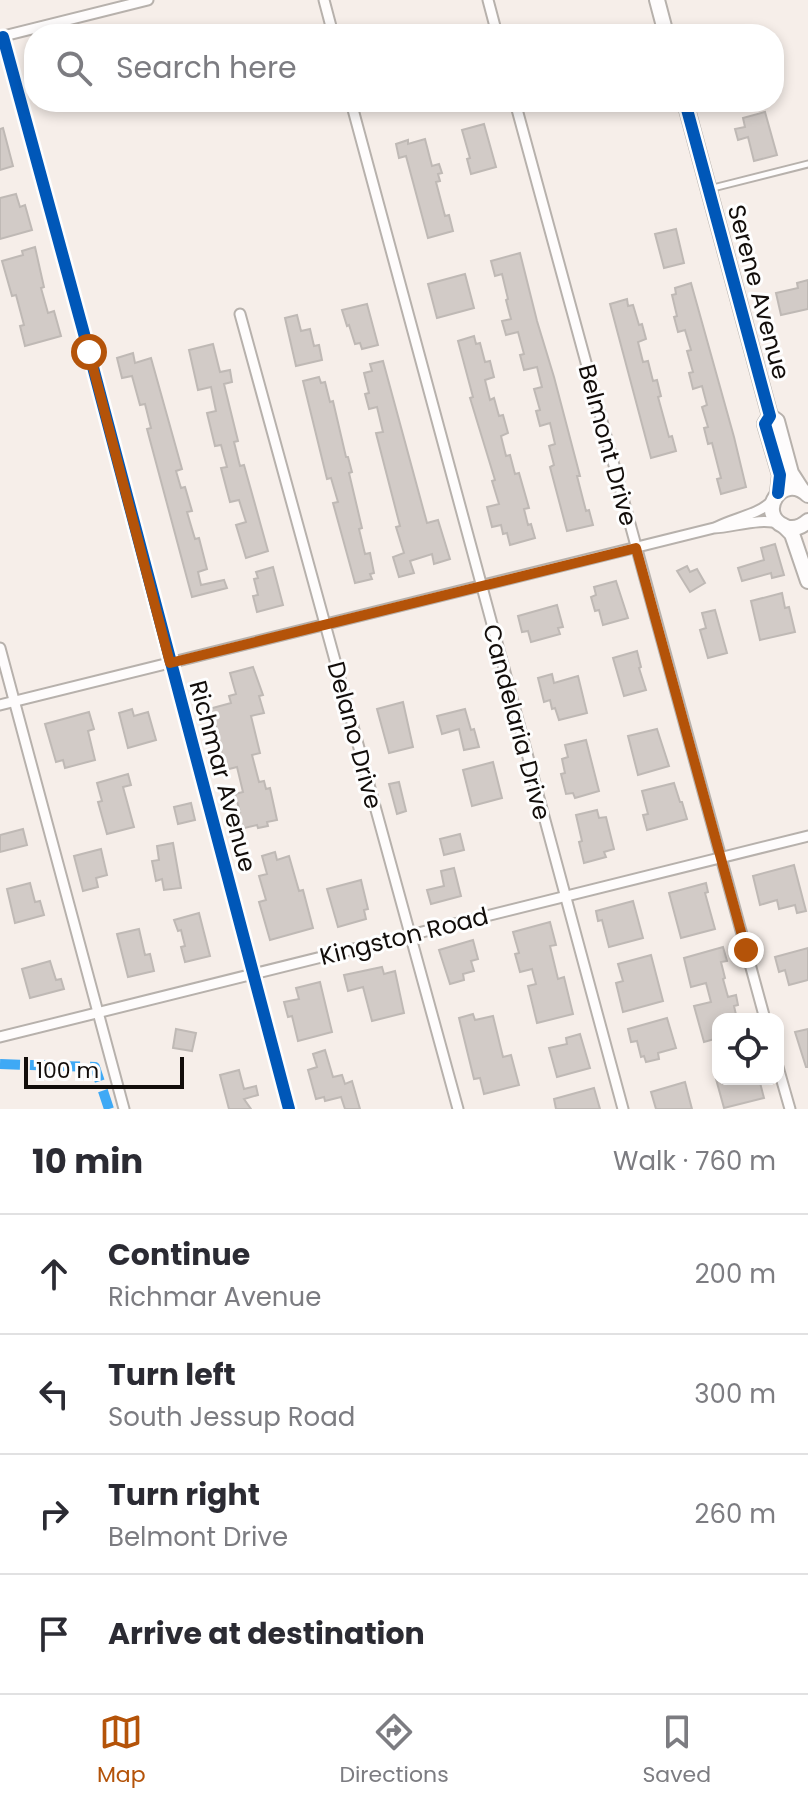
<!DOCTYPE html>
<meta charset="utf-8">
<style>
:root{--surface:#fff;--page:#f2f2f3;--text:#2b2b33;--muted:#7c7c81;--line:#e1e1e2;--accent:#b45309}
body{margin:0;font-family:Poppins,sans-serif;background:var(--page);color:var(--text)}
.controls{position:absolute;right:24px;bottom:24px;display:grid;overflow:hidden;border-radius:16px;box-shadow:0 4px 12px #0003}
.controls button{width:72px;height:72px;display:grid;place-items:center;padding:0;border:0;border-bottom:2px solid var(--line);background:var(--surface);color:var(--text);font:40px sans-serif}
.scale{position:absolute;left:24px;bottom:20px;width:160px;box-sizing:border-box;padding-left:8px;border:4px solid #120d0a;border-top:0;font-size:22px;line-height:28px;white-space:nowrap;color:#120d0a;-webkit-text-stroke:6px #fefefe;paint-order:stroke}
.stop{position:absolute;width:24px;height:24px;margin:-18px;border:6px solid #b45309;border-radius:50%;background:#fff}
.stop.end{background:#b45309;border-color:#fff;box-shadow:0 2px 8px #0008}
.list{margin:0;padding:0;list-style:none}
h2{display:flex;justify-content:space-between;align-items:center;height:104px;margin:0;padding:0 32px;font-size:34px}
h2 small{font-size:26px;font-weight:400;color:var(--muted)}
.list li{display:grid;grid-template-columns:52px 1fr auto;gap:24px;align-items:center;box-sizing:border-box;height:120px;padding:0 32px;border-top:2px solid var(--line)}
.list b{display:block;font-size:30px;white-space:nowrap}
.list p{margin:0;font-size:26px;white-space:nowrap;color:var(--muted)}
.list em{font-size:26px;font-style:normal;color:var(--muted)}
.icon{flex:none;width:44px;height:44px;fill:none;stroke:currentColor;stroke-width:2;stroke-linecap:round;stroke-linejoin:round}
.map{position:relative;flex:none;width:808px;height:1109px;overflow:hidden}
.search{position:absolute;background:var(--surface);box-shadow:0 4px 12px #0003;left:24px;right:24px;top:24px;height:88px;display:flex;align-items:center;gap:20px;box-sizing:border-box;padding:0 28px;border-radius:32px;color:var(--muted);font-size:30px}
.sheet{height:584px;background:var(--surface)}
nav{display:flex;justify-content:space-around;align-items:center;box-sizing:border-box;height:112px;border-top:2px solid var(--line);background:var(--surface);font-size:22px;color:var(--muted)}
nav a{display:grid;justify-items:center;gap:4px}
nav .on{color:var(--accent)}
.map>svg:first-child{display:block}
.building{fill:#d2cbc7;stroke:#bfb9b5;stroke-width:2}
.lines{fill:none;stroke-linecap:round;stroke-linejoin:round}
.lane-casing{stroke:#b7b1ac;stroke-width:9}
.street-casing{stroke:#b7b1ac;stroke-width:13}
.secondary-casing{stroke:#b7b1ac;stroke-width:18}
.lane{stroke:#fefcfc;stroke-width:5}
.street{stroke:#fefcfc;stroke-width:9}
.secondary{stroke:#fefcfc;stroke-width:14}
.quiet{stroke:#3fa9f5;stroke-width:10;stroke-dasharray:20 10;stroke-linecap:butt}
.cycleway-casing{stroke:#fefefe;stroke-width:17}
.cycleway{stroke:#0057b8;stroke-width:12}
.route{stroke:#b45309;stroke-width:10}
.labels{text-anchor:middle;dominant-baseline:central;stroke-width:6;stroke-linejoin:round;paint-order:stroke}
.street-label{font-size:24px;fill:#120d0a;stroke:#fefefe}
</style>
<div class="map">
<svg width="808" height="1109" viewBox="0 0 808 1109">
<rect width="100%" height="100%" fill="#f6eee9"/>
<!-- building -->
<g class="building">
<polygon points="765,112 777,155 754,161 748,137 738,140 735,129 745,127 743,118"/>
<polygon points="484,124 496,167 471,174 467,159 470,158 462,130"/>
<polygon points="3,128 13,166 0,170 0,129"/>
<polygon points="425,139 432,166 439,164 442,173 438,174 440,181 436,182 445,216 449,215 453,231 428,238 406,156 399,158 396,144 408,140 408,144"/>
<polygon points="16,194 20,207 25,205 32,230 0,239 0,198"/>
<polygon points="676,229 684,263 664,268 655,234"/>
<polygon points="35,247 44,287 41,288 48,313 54,311 61,336 25,346 20,326 24,325 16,295 12,296 2,261 23,255 22,251"/>
<polygon points="520,253 537,321 554,377 580,476 577,476 586,511 589,510 593,525 567,531 550,467 554,465 549,446 555,444 550,423 540,426 536,411 540,410 534,389 542,387 537,367 524,370 520,355 524,354 518,332 506,335 502,321 511,319 506,300 508,299 502,274 495,276 491,261"/>
<polygon points="465,274 474,308 437,318 428,284"/>
<polygon points="808,280 808,309 781,315 776,293 798,288 797,283"/>
<polygon points="691,283 734,437 746,487 721,494 717,479 721,478 712,443 708,444 704,428 708,427 702,407 707,405 702,386 693,389 689,373 693,372 687,351 691,350 685,330 678,332 674,317 677,316 672,295 676,294 675,288"/>
<polygon points="627,299 628,306 633,305 639,325 642,324 646,339 638,342 643,362 648,361 653,381 657,380 661,396 658,397 669,437 672,436 676,451 651,458 610,304"/>
<polygon points="367,304 378,345 362,349 360,343 355,344 349,325 347,326 342,310"/>
<polygon points="297,315 301,331 310,329 314,346 319,345 322,360 296,366 285,318"/>
<polygon points="474,336 476,344 480,343 485,362 490,361 494,377 485,380 490,400 494,398 499,416 503,415 508,433 501,436 506,456 510,455 515,474 519,473 529,508 524,509 528,525 531,524 535,538 510,545 507,533 503,534 501,525 492,527 487,507 499,504 492,481 495,480 470,398 473,397 458,341"/>
<polygon points="213,344 220,372 230,370 232,382 224,384 238,441 234,442 240,466 244,465 268,551 246,558 236,525 246,522 239,500 230,502 221,468 227,467 221,445 215,446 207,413 216,411 211,387 198,390 189,350"/>
<polygon points="133,353 135,363 151,358 182,469 176,471 181,488 185,487 192,511 187,512 195,539 199,538 207,569 198,572 201,585 224,580 227,588 192,597 147,429 151,428 145,404 140,405 132,376 122,378 117,358"/>
<polygon points="383,361 427,523 438,520 450,559 434,564 432,554 410,561 414,573 399,577 393,557 404,553 396,527 400,526 376,433 383,432 377,407 369,409 365,394 369,393 364,373 372,371 370,364"/>
<polygon points="319,377 321,383 325,382 330,402 333,401 346,457 348,457 352,472 349,473 362,528 359,529 365,554 370,553 374,573 370,574 372,579 355,583 333,503 338,502 331,478 327,479 303,381"/>
<polygon points="775,544 784,575 772,578 771,573 742,581 738,568 764,560 761,548"/>
<polygon points="687,566 690,572 697,569 705,583 690,592 677,571"/>
<polygon points="273,567 283,605 257,612 253,596 258,595 254,579 258,578 256,572"/>
<polygon points="616,581 628,618 603,625 599,610 595,611 591,597 596,595 594,587"/>
<polygon points="782,593 785,608 789,607 795,632 760,640 751,601"/>
<polygon points="557,605 563,627 558,628 560,634 531,642 528,631 522,632 518,616"/>
<polygon points="715,610 727,653 708,658 700,630 706,628 702,613"/>
<polygon points="637,651 641,667 639,668 646,690 624,696 613,658"/>
<polygon points="253,667 263,695 259,696 264,713 251,716 260,753 252,755 259,782 264,781 266,789 270,788 277,820 267,822 268,826 258,828 257,825 240,829 236,813 240,812 235,794 243,792 237,767 225,770 216,725 213,726 209,709 231,703 229,696 236,694 230,673"/>
<polygon points="552,674 554,683 578,676 587,713 559,720 555,708 552,709 550,700 544,702 538,678"/>
<polygon points="403,702 413,747 389,753 377,709"/>
<polygon points="132,709 134,716 148,712 156,740 128,748 119,713"/>
<polygon points="465,709 471,730 474,729 479,747 464,750 459,729 442,734 437,716"/>
<polygon points="89,712 94,729 88,731 95,760 65,768 63,760 56,762 45,724"/>
<polygon points="657,729 669,766 638,775 628,736"/>
<polygon points="586,740 599,791 575,798 573,793 566,794 561,774 565,773 562,759 568,757 565,745"/>
<polygon points="493,762 502,798 472,806 463,770"/>
<polygon points="128,774 131,785 123,787 134,827 107,834 98,802 102,801 97,783"/>
<polygon points="399,782 406,811 397,814 389,784"/>
<polygon points="674,783 680,802 682,802 687,819 647,830 643,815 648,814 642,791"/>
<polygon points="191,803 195,820 178,824 174,807"/>
<polygon points="597,810 599,818 606,817 614,849 604,852 606,857 584,863 579,842 582,841 576,815"/>
<polygon points="23,829 27,845 0,852 0,835"/>
<polygon points="460,834 464,850 444,855 440,839"/>
<polygon points="173,843 181,888 164,890 162,879 156,881 152,861 159,860 157,846"/>
<polygon points="101,849 107,875 96,878 98,887 83,891 74,856"/>
<polygon points="275,852 277,860 289,856 299,891 303,890 313,928 270,940 259,902 266,900 259,876 267,874 262,856"/>
<polygon points="794,865 806,911 797,913 795,905 779,909 777,900 760,905 753,876"/>
<polygon points="454,868 461,896 431,904 427,890 444,886 441,871"/>
<polygon points="361,880 368,909 364,910 366,919 338,927 327,889"/>
<polygon points="30,883 35,902 40,901 44,915 15,923 7,889"/>
<polygon points="706,883 708,892 705,893 715,929 681,938 669,893"/>
<polygon points="633,901 643,938 609,947 602,920 598,921 596,911"/>
<polygon points="199,913 210,956 185,962 181,947 185,946 181,930 178,931 174,920"/>
<polygon points="550,922 556,945 550,946 558,979 564,977 573,1014 537,1023 528,986 536,984 532,969 520,972 515,954 519,953 513,932"/>
<polygon points="139,929 145,955 150,954 154,971 128,977 117,934"/>
<polygon points="473,940 478,959 471,961 474,971 463,974 464,980 450,984 439,950"/>
<polygon points="723,947 727,961 721,962 725,978 723,979 728,997 736,995 738,1005 734,1006 737,1019 718,1019 718,1038 704,1042 694,1006 711,1002 706,983 691,987 684,958"/>
<polygon points="808,948 808,980 789,985 785,970 779,972 775,957"/>
<polygon points="651,955 663,1001 623,1012 616,983 623,981 618,964"/>
<polygon points="50,961 56,980 61,979 64,989 30,998 22,969"/>
<polygon points="382,967 384,974 395,971 404,1013 372,1021 363,987 348,991 344,975"/>
<polygon points="320,982 332,1032 298,1041 292,1016 288,1017 284,1002 299,999 296,988"/>
<polygon points="473,1014 475,1020 493,1016 503,1057 511,1055 519,1085 484,1094 480,1078 474,1079 459,1018"/>
<polygon points="667,1018 676,1048 658,1053 659,1059 646,1062 644,1056 641,1057 637,1041 631,1042 628,1029"/>
<polygon points="176,1029 196,1033 192,1051 173,1048"/>
<polygon points="808,1029 808,1067 806,1067 795,1032"/>
<polygon points="580,1034 590,1068 557,1077 549,1048 567,1044 566,1038"/>
<polygon points="325,1050 333,1077 342,1075 345,1084 352,1081 360,1109 345,1109 341,1097 325,1101 324,1097 316,1099 308,1070 317,1067 313,1054"/>
<polygon points="239,1070 244,1089 256,1086 258,1095 244,1099 251,1109 229,1109 220,1075"/>
<polygon points="716,1079 759,1079 764,1098 724,1108"/>
<polygon points="685,1082 692,1109 656,1109 651,1092"/>
<polygon points="594,1088 600,1109 556,1109 554,1099"/>
</g>
<g class="lines">
<!-- lane casing -->
<g class="lane-casing">
<polyline id="lane" points="709,189 808,164"/>
</g>
<!-- street casing -->
<g class="street-casing">
<g id="street">
<polyline points="324,0 333,34"/>
<polyline points="488,0 497,34"/>
<polyline points="0,37 148,0"/>
<polyline points="3,37 89,352 289,1109"/>
<polyline points="351,102 623,1109"/>
<polyline points="515,102 765,1019"/>
<polyline points="240,314 458,1109"/>
<path d="M717,527C734,518 758,515 772,501"/>
<polyline points="0,648 124,1109"/>
<path d="M0,705L714,528C734,527 762,517 780,524"/>
<polyline points="0,1037 808,836"/>
<polyline points="778,1067 790,1109"/>
</g>
</g>
<!-- secondary casing -->
<g class="secondary-casing">
<g id="secondary">
<polyline points="657,0 666,34"/>
<polyline points="685,102 770,416 765,424 780,475 778,493"/>
<polyline points="770,416 777,421 791,473 802,490"/>
<path d="M808,495C782,471 756,514 784,526C793,531 801,527 808,521"/>
<polyline points="785,527 792,534 808,581"/>
</g>
</g>
<!-- lane -->
<use href="#lane" class="lane"/>
<!-- street -->
<use href="#street" class="street"/>
<!-- secondary -->
<use href="#secondary" class="secondary"/>
<!-- quiet -->
<polyline class="quiet" points="0,1064 95,1067 109,1109"/>
<!-- cycleway casing -->
<g class="cycleway-casing">
<g id="cycleway">
<polyline points="3,37 89,352 289,1109"/>
<polyline points="685,102 770,416 765,424 780,475 778,493"/>
</g>
</g>
<!-- cycleway -->
<use href="#cycleway" class="cycleway"/>
</g>
<g class="lines">
<!-- route -->
<polyline class="route" points="89,352 170,663 636,548 746,950"/>
</g>
<g class="labels">
<!-- street labels -->
<g class="street-label">
<text transform="translate(759 292) rotate(75)">Serene Avenue</text>
<text transform="translate(608 445) rotate(75)">Belmont Drive</text>
<text transform="translate(517 722) rotate(75)">Candelaria Drive</text>
<text transform="translate(355 735) rotate(75)">Delano Drive</text>
<text transform="translate(223 776) rotate(75)">Richmar Avenue</text>
<text transform="translate(404 936) rotate(-14)">Kingston Road</text>
</g>
</g>
</svg>
<div class="controls">
<button><svg class="icon" aria-label="locate" viewBox="0 0 24 24"><circle cx="12" cy="12" r="6"/><path d="M12 2v4M12 18v4M2 12h4M18 12h4"/></svg></button>
</div>
<div class="scale">100 m</div>
<div class="stop" style="left:89px;top:352px"></div>
<div class="stop end" style="left:746px;top:950px"></div>
<div class="search"><svg class="icon" aria-label="search" viewBox="0 0 24 24"><circle cx="10" cy="10" r="6"/><path d="M15 15l6 6"/></svg>Search here</div>
</div>
<section class="sheet">
<h2>10 min<small>Walk · 760 m</small></h2>
<ul class="list">
<li><svg class="icon" aria-label="ahead" viewBox="0 0 24 24"><path d="M12 20V5M6 11l6-6 6 6"/></svg><div><b>Continue</b><p>Richmar Avenue</p></div><em>200 m</em></li>
<li><svg class="icon" aria-label="left" viewBox="0 0 24 24"><path d="M17 20v-9H6M10 6l-5 5 5 5"/></svg><div><b>Turn left</b><p>South Jessup Road</p></div><em>300 m</em></li>
<li><svg class="icon" aria-label="right" viewBox="0 0 24 24"><path d="M7 20v-9h11M14 6l5 5-5 5"/></svg><div><b>Turn right</b><p>Belmont Drive</p></div><em>260 m</em></li>
<li><svg class="icon" aria-label="arrive" viewBox="0 0 24 24"><path d="M6 21V4h12l-3 4 3 4H6"/></svg><div><b>Arrive at destination</b></div></li>
</ul>
</section>
<nav>
<a class="on"><svg class="icon" aria-label="map" viewBox="0 0 24 24"><path d="M3 6l6-2 6 2 6-2v14l-6 2-6-2-6 2zM9 4v14M15 6v14"/></svg>Map</a>
<a><svg class="icon" aria-label="directions" viewBox="0 0 24 24"><path d="M12 3l9 9-9 9-9-9zM9 14v-3h6M13 9l2 2-2 2"/></svg>Directions</a>
<a><svg class="icon" aria-label="saved" viewBox="0 0 24 24"><path d="M7 4h10v16l-5-4-5 4z"/></svg>Saved</a>
</nav>
